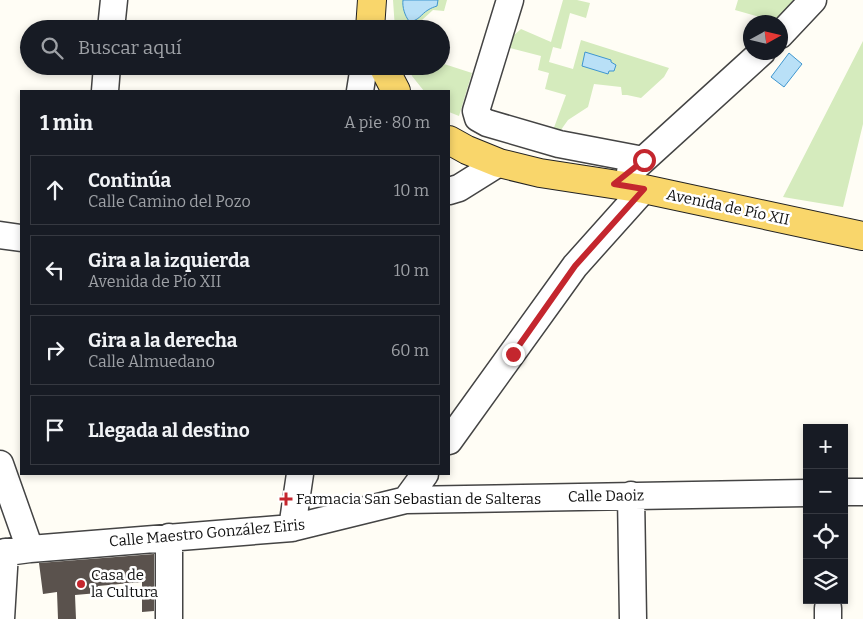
<!DOCTYPE html>
<html lang="es">
<meta charset="utf-8">
<style>
body{margin:0;font-family:Bitter,serif;background:#20242c;color:#f1f3f6}
.controls{position:absolute;right:15px;bottom:15px;display:grid;overflow:hidden;border-radius:0px;box-shadow:0 2px 8px #0003}
.controls button{width:45px;height:45px;display:grid;place-items:center;padding:0;border:0;border-bottom:1px solid #363941;background:#171b24;color:#f1f3f6;font:25px sans-serif}
.compass{position:absolute;left:743px;top:15px;width:45px;height:45px;border-radius:50%;background:#171b24;box-shadow:0 2px 8px #0003;rotate:82deg}
.stop{position:absolute;width:15px;height:15px;margin:-11px;border:4px solid #c4262e;border-radius:50%;background:#fff}
.stop.end{background:#c4262e;border-color:#fff;box-shadow:0 1px 5px #0008}
.list{margin:0;padding:0;list-style:none}
h2{display:flex;justify-content:space-between;align-items:center;height:65px;margin:0;padding:0 20px;font-size:21px}
h2 small{font-size:16px;font-weight:400;color:#9ea1a6}
.list li{display:grid;grid-template-columns:32px 1fr auto;gap:15px;align-items:center;box-sizing:border-box;height:70px;margin:0 10px 10px;padding:0 10px;border:1px solid #363941;border-radius:0px}
.list b{display:block;font-size:19px;white-space:nowrap}
.list p{margin:0;font-size:16px;white-space:nowrap;color:#9ea1a6}
.list em{font-size:16px;font-style:normal;color:#9ea1a6}
.icon{flex:none;width:28px;height:28px;fill:none;stroke:currentColor;stroke-width:2;stroke-linecap:round;stroke-linejoin:round}
.map{position:relative;flex:none;width:863px;height:619px;overflow:hidden}
.search{position:absolute;background:#171b24;box-shadow:0 2px 8px #0003;left:20px;top:20px;width:430px;height:55px;display:flex;align-items:center;gap:12px;box-sizing:border-box;padding:0 18px;border-radius:28px;color:#9ea1a6;font-size:19px}
.panel{position:absolute;background:#171b24;box-shadow:0 2px 8px #0003;left:20px;top:90px;width:430px;height:385px;border-radius:0px}
.map>svg:first-child{display:block}
.green{fill:#d5ebbd}
.water{fill:#b9e0f7;stroke:#3f96cf}
.building{fill:#5a524d}
.lines{fill:none;stroke-linecap:round;stroke-linejoin:round}
.minor-casing{stroke:#444;stroke-width:29}
.major-casing{stroke:#222;stroke-width:30}
.minor{stroke:#fff;stroke-width:26}
.major{stroke:#f9d66b;stroke-width:28}
.route{stroke:#c4262e;stroke-width:6}
.poi-dot{fill:#c4262e;stroke:#fff;stroke-width:2}
.labels{text-anchor:middle;dominant-baseline:central;stroke-width:5;stroke-linejoin:round;paint-order:stroke}
.street-label{font-size:15px;fill:#111;stroke:#fff}
.poi-label{font-size:15px;fill:#111;stroke:#fff;text-anchor:start}
</style>
<div class="map">
<svg width="863" height="619" viewBox="0 0 863 619">
<rect width="100%" height="100%" fill="#fffdf5"/>
<!-- green -->
<path class="green" d="M 393,0 L 447,0 L 444,11 L 433,10 L 422,20 L 418,29 L 395,29 Z
M 519,0 L 523,0 L 513,36 L 521,29 L 551,42 L 563,0 L 577,0 L 590,3 L 586,18 L 570,13 L 561,49 L 553,47 L 549,62 L 573,69 L 581,40 L 669,68 L 664,77 L 641,98 L 627,95 L 622,95 L 621,87 L 594,84 L 588,107 L 568,120 L 558,134 L 552,133 L 566,95 L 545,89 L 549,73 L 538,70 L 541,56 L 506,47 Z
M 738,0 L 796,0 L 777,22 L 735,10 Z
M 863,41 L 863,124 L 843,207 L 783,197 Z
M 441,63 L 472,73 L 459,116 L 449,112 L 449,91 L 424,91 L 412,76 L 408,66 L 441,66 Z"/>
<!-- water -->
<path class="water" d="M 403,0 L 438,0 L 437,6 C 434,7 431,8 428,10 C 421,14 418,22 409,21 C 405,16 402,7 403,0 Z
M 585,52 L 611,60 L 611,62 L 616,65 L 614,71 L 609,71 L 608,74 L 582,66 Z
M 789,53 L 802,64 L 784,87 L 771,77 Z"/>
<!-- building -->
<path class="building" d="M 154,554 L 154,611 L 142,612 L 142,582 L 98,586 L 98,593 L 75,595 L 76,619 L 58,619 L 57,592 L 43,594 L 39,563 Z"/>
<g class="lines">
<defs>
<path id="minor" d="M 510,0 L 476,111 L 478,118 L 487,123 L 559,144 L 643,160
M 111,29 L 114,0
M 780,35 L 813,0
M 105,91 L 107,66
M 360,91 L 364,66
M 630,172 L 762,52
M 449,191 L 459,188 L 499,163
M 0,235 L 21,238
M 449,441 L 575,266 L 644,189
M 0,464 L 30,549
M 844,492 L 863,492
M 631,495 L 633,619
M 406,500 L 425,474
M 292,528 L 300,474
M 0,553 L 30,549 L 292,528 L 406,500 L 807,493
M 828,608 L 828,619
M 1,619 L 5,552
M 169,619 L 169,537"/>
<path id="major" d="M 370,29 L 372,0
M 383,66 L 396,91
M 449,140 L 467,150 L 499,163 L 540,173 L 644,189 L 863,236"/>
</defs>
<!-- minor casing -->
<use href="#minor" class="minor-casing"/>
<!-- major casing -->
<use href="#major" class="major-casing"/>
<!-- minor -->
<use href="#minor" class="minor"/>
<!-- major -->
<use href="#major" class="major"/>
</g>
<g class="lines">
<!-- route -->
<path class="route" d="M 513,354 L 575,266 L 644,189 L 614,184 L 644,160"/>
</g>
<!-- markers -->
<g class="poi-dot">
<path d="M283.5 491.5h5v5h5v5h-5v5h-5v-5h-5v-5h5z"/>
<circle cx="81" cy="584" r="5"/>
</g>
<g class="labels">
<!-- street labels -->
<g class="street-label">
<text transform="translate(728 207) rotate(12)">Avenida de Pío XII</text>
<text transform="translate(606 496) rotate(-1)">Calle Daoiz</text>
<text transform="translate(207 533) rotate(-5)">Calle Maestro González Eiris</text>
</g>
<!-- poi labels -->
<g class="poi-label">
<text x="296" y="499">Farmacia San Sebastian de Salteras</text>
<text x="91" y="575">Casa de<tspan x="91" dy="17">la Cultura</tspan></text>
</g>
</g>
</svg>
<div class="controls">
<button>+</button>
<button>−</button>
<button><svg class="icon" aria-label="locate" viewBox="0 0 24 24"><circle cx="12" cy="12" r="6"/><path d="M12 2v4M12 18v4M2 12h4M18 12h4"/></svg></button>
<button><svg class="icon" aria-label="layers" viewBox="0 0 24 24"><path d="M12 4l9 5-9 5-9-5zM3 14l9 5 9-5"/></svg></button>
</div>
<svg class="compass" viewBox="-18 -18 36 36"><path d="M0-13l5 13h-10z" fill="#e53935"/><path d="M0 13l5-13h-10z" fill="#9ea1a6"/></svg>
<div class="stop" style="left:644px;top:160px"></div>
<div class="stop end" style="left:513px;top:354px"></div>
<div class="search"><svg class="icon" aria-label="search" viewBox="0 0 24 24"><circle cx="10" cy="10" r="6"/><path d="M15 15l6 6"/></svg>Buscar aquí</div>
<section class="panel">
<h2>1 min<small>A pie · 80 m</small></h2>
<ul class="list">
<li><svg class="icon" aria-label="ahead" viewBox="0 0 24 24"><path d="M12 20V5M6 11l6-6 6 6"/></svg><div><b>Continúa</b><p>Calle Camino del Pozo</p></div><em>10 m</em></li>
<li><svg class="icon" aria-label="left" viewBox="0 0 24 24"><path d="M17 20v-9H6M10 6l-5 5 5 5"/></svg><div><b>Gira a la izquierda</b><p>Avenida de Pío XII</p></div><em>10 m</em></li>
<li><svg class="icon" aria-label="right" viewBox="0 0 24 24"><path d="M7 20v-9h11M14 6l5 5-5 5"/></svg><div><b>Gira a la derecha</b><p>Calle Almuedano</p></div><em>60 m</em></li>
<li><svg class="icon" aria-label="arrive" viewBox="0 0 24 24"><path d="M6 21V4h12l-3 4 3 4H6"/></svg><div><b>Llegada al destino</b></div></li>
</ul>
</section>
</div>
